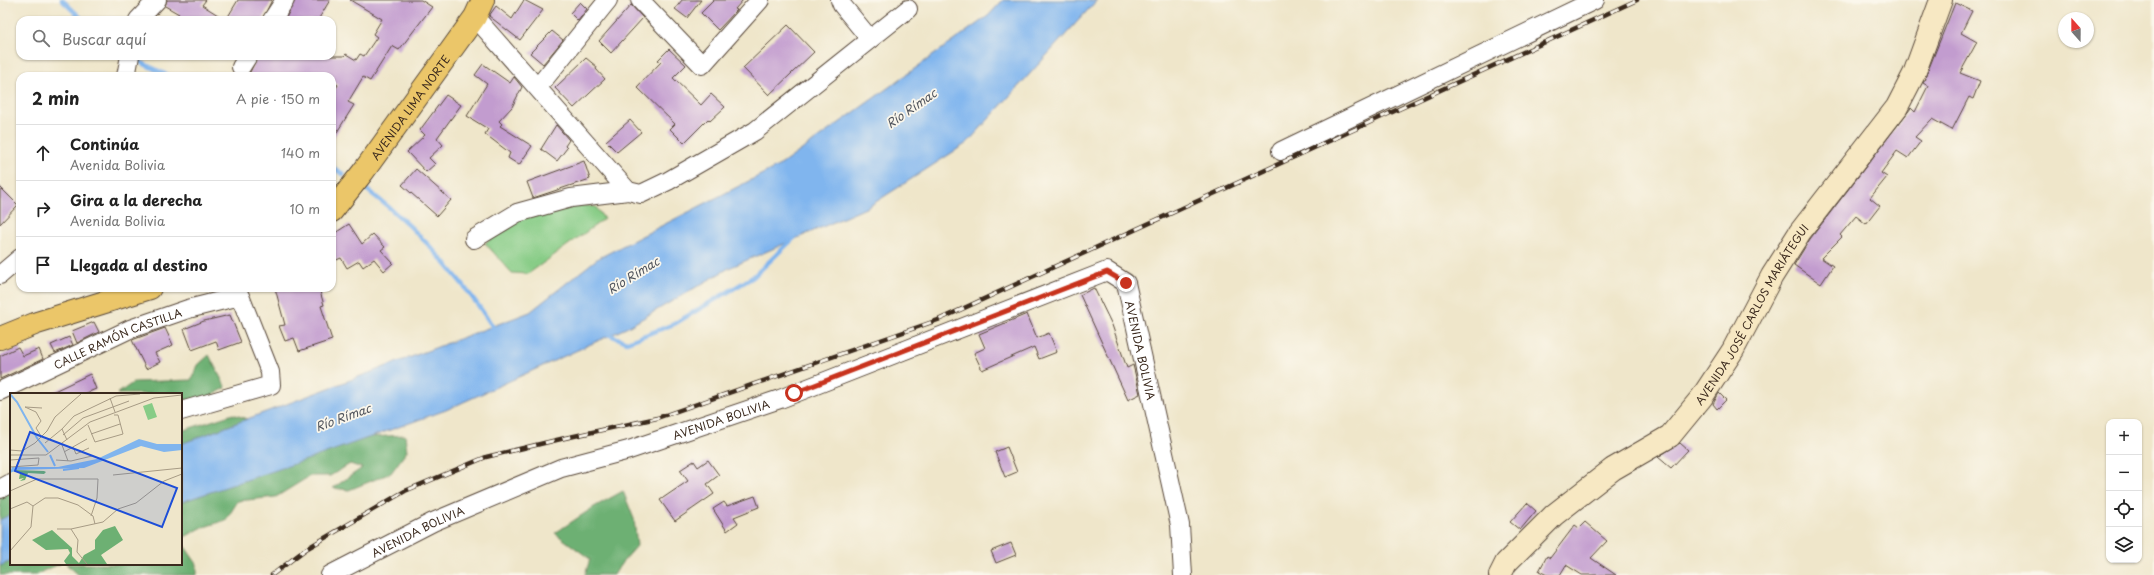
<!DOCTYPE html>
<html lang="es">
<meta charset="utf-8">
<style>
body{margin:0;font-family:"Playpen Sans",sans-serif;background:#f6f6f6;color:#222}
.controls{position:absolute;right:12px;bottom:12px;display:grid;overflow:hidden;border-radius:8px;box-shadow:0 1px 3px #0004}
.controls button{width:36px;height:36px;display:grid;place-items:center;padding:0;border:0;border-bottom:1px solid #e0e0e0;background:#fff;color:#222;font:20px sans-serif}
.compass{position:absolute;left:2058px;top:12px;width:36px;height:36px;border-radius:50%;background:#fff;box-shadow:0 1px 3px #0004;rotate:339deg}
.stop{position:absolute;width:12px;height:12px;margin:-9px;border:3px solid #c8321e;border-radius:50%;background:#fff}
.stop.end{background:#c8321e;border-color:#fff;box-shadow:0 1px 4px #0008}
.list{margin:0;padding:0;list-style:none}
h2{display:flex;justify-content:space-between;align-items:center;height:52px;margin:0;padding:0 16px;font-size:17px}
h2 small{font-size:13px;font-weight:400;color:#767676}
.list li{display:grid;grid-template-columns:26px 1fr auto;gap:12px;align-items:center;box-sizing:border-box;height:56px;padding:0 16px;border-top:1px solid #e0e0e0}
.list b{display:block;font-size:15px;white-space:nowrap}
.list p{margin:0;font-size:13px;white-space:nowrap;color:#767676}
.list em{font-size:13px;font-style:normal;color:#767676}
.icon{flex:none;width:22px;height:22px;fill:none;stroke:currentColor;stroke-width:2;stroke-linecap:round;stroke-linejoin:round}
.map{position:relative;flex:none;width:2154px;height:575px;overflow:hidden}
.search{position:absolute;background:#fff;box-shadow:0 1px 3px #0004;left:16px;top:16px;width:320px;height:44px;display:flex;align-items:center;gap:10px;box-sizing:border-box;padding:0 14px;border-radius:12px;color:#767676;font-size:15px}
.panel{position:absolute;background:#fff;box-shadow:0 1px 3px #0004;left:16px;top:72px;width:320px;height:220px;border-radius:12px}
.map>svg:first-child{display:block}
.green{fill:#87cc86;stroke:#617b52}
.forest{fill:#6db073;stroke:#546d48}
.water{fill:#80b5ee;stroke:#5e7086}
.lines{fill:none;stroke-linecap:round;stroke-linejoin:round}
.stream{stroke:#80b5ee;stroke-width:4.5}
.building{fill:#c29ccf}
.street-casing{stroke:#564638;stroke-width:20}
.secondary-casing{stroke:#564638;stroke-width:24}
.highway-casing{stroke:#564638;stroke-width:24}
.street{stroke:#fff;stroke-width:18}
.secondary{stroke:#f7e8c3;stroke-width:22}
.highway{stroke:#ebc669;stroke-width:22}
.rail-casing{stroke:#3b2a1e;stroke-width:4.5}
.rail{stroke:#fbf7ec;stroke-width:3;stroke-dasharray:9;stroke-linecap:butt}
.route{stroke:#c8321e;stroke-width:5}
.labels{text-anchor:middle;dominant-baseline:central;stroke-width:3.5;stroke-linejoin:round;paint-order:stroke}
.street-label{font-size:11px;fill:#3b2a1e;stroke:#fbf7ec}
.water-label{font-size:12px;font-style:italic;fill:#50545c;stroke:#fbf7ec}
.inset-river{fill:none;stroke:#80b5ee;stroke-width:2}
.inset-road{fill:none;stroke:#a79b85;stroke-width:1}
.view{fill:#1d4ed8;fill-opacity:0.15;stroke:#1d4ed8;stroke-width:2}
.inset-edge{fill:none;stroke:#3b2a1e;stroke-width:2}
</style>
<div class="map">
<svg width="2154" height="575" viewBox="0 0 2154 575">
<rect width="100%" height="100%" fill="#fbf7ec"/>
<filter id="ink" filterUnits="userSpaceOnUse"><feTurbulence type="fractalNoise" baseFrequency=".025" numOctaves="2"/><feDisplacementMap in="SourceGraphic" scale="8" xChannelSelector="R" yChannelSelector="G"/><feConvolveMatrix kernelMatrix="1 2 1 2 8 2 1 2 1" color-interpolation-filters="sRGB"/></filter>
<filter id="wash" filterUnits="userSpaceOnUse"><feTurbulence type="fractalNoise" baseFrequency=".012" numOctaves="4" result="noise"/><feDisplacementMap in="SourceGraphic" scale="16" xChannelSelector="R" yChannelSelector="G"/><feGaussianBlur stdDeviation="0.9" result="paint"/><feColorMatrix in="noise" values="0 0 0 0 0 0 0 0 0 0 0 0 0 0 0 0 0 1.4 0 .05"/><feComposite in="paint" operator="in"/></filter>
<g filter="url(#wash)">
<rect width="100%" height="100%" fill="#efe6ca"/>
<!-- green -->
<path class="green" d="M 583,205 L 596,207 L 604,219 L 528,274 L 512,273 L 485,243 L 526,213 Z"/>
<!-- forest -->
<path class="forest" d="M 209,355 L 226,388 L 181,410 L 181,394 L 117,394 L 134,382 L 191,380 L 198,365 Z
M 233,414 L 247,419 L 181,444 L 181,431 Z
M 405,435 L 407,451 L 391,473 L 349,490 L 333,488 L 362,468 L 350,464 L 330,476 L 310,476 L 276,497 L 238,501 L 226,520 L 201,528 L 181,539 L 181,502 L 370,437 Z
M 11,490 L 11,514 L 0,520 L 0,497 Z
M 623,491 L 634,519 L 637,546 L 621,564 L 614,575 L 585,575 L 590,559 L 555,533 L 594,507 Z
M 181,541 L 197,564 L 197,575 L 79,575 L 66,564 L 181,564 Z
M 11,561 L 11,564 L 60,564 L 43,571 L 37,575 L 0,575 L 0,566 Z"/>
<!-- water -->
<path class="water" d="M 1003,0 L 1097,0 L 967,143 L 868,207 L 729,268 L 626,328 L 446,410 L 312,458 L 181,502 L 181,444 L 530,312 L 597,259 L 782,164 L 988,16 Z
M 11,514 L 11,561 L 0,566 L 0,520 Z"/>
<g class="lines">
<!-- stream -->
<path class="stream" d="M 62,0 L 83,20
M 134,59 L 169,76
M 332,167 L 343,174
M 366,189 C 418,228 460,276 495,330
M 605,333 L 627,342 L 674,324 L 753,277 L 797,235"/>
</g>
<g id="blocks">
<!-- building -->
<path class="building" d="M 167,0 L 206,0 L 202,5 L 226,20 L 238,0 L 272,0 L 262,20 L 175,20 L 179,14 L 165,6 Z
M 295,0 L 330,0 L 318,20 L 285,20 Z
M 350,0 L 421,0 L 432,7 L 399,50 L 392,46 L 370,81 L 363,77 L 348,102 L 354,105 L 332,140 L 332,94 L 338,85 L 332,81 L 332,76 L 248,76 L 258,56 L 344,56 L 346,54 L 356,60 L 360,54 L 364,56 L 377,37 L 373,34 L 382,19 Z
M 524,0 L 543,10 L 520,40 L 489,16 L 496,6 L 512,19 Z
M 682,0 L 701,0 L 687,18 L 675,9 Z
M 714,0 L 743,0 L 735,9 L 737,10 L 718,30 L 701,13 Z
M 580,2 L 587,9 L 578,21 L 570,13 Z
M 1955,3 L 1972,11 L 1961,33 L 1977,42 L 1960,73 L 1980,81 L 1973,99 L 1969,97 L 1952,130 L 1932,119 L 1915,137 L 1921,141 L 1908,158 L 1897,151 L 1881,173 L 1887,177 L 1870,198 L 1880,206 L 1866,224 L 1856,216 L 1840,235 L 1842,237 L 1821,258 L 1833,266 L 1821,284 L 1794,265 L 1810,239 L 1911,108 L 1915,112 L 1928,86 L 1923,83 Z
M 631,5 L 643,18 L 611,53 L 599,41 Z
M 788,25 L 814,52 L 769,95 L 743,68 Z
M 552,31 L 563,40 L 543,64 L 530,53 Z
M 669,49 L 686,65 L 673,78 L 701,105 L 711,94 L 725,107 L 710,121 L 708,119 L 684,143 L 670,129 L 675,124 L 637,87 L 661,62 L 658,60 Z
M 586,58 L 597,67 L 596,69 L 605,79 L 574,108 L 555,88 Z
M 483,64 L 510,83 L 514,77 L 522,87 L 512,107 L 499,121 L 502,124 L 500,126 L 532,146 L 519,165 L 508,158 L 510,153 L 485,134 L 488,129 L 467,116 L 487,84 L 475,75 Z
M 446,95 L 461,105 L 437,138 L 443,145 L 429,158 L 435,164 L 426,172 L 407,152 L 425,135 L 420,130 Z
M 630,120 L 641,132 L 617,152 L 606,141 Z
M 556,125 L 569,140 L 565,146 L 567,148 L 557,161 L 541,149 Z
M 584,161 L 590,179 L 533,198 L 527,182 Z
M 416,169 L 451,200 L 437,216 L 402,185 Z
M 0,187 L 18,205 L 0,224 Z
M 349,224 L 362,244 L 373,234 L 385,247 L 381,250 L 393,263 L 384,271 L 374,259 L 363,267 L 359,261 L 347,268 L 341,258 L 332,262 L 332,235 Z
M 275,288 L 319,288 L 324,305 L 321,306 L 332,340 L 299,351 L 294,338 L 285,341 L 279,326 L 285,325 Z
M 1094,288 L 1112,325 L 1127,368 L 1133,365 L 1140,394 L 1128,400 L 1080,295 Z
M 1027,314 L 1037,338 L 1049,333 L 1057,352 L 1039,359 L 1034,347 L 982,370 L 974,353 L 985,348 L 979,334 Z
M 230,315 L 241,342 L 219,350 L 216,341 L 192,350 L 184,329 L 204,321 Z
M 94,322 L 99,332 L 77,343 L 72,331 Z
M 165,328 L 173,345 L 155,353 L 160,362 L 146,369 L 132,340 Z
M 69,337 L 73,345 L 55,353 L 51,345 Z
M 18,347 L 23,356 L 39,349 L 43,359 L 0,379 L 0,356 Z
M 90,374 L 96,389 L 84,394 L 48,394 Z
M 1719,393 L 1726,400 L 1717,409 L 1713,404 Z
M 1680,443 L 1688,450 L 1671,468 L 1658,457 Z
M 1007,447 L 1017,472 L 1005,477 L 995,452 Z
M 708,460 L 719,475 L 707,484 L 714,494 L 675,521 L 660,500 L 688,481 L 680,470 L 694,461 L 698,467 Z
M 755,496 L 759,507 L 734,517 L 738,523 L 727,531 L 713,509 L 724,502 L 727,506 Z
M 1527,503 L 1536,511 L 1520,530 L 1510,522 Z
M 1585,522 L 1607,541 L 1591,558 L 1616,575 L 1582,575 L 1566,565 L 1560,575 L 1547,575 L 1539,571 L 1547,556 L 1550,558 L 1575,525 L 1579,528 Z
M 1011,543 L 1016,555 L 996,563 L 991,551 Z"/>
</g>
</g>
<g filter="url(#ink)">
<use href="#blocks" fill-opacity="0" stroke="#564638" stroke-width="1"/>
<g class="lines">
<defs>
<g id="street">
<path d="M 640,0 L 702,65 L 760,0"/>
<path d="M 840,0 L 842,5 L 870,39"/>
<path d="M 475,17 L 628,191"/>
<path d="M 138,20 L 157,0"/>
<path d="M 272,20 L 285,0"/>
<path d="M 241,67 L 248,56"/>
<path d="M 126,76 L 130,56"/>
<path d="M 538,87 L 608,0"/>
<path d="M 1281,151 L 1595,0"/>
<path d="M 474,239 L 517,213 L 571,198 L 628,191 L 641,194 L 668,181 L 755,131 L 908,9"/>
<path d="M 0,275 L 20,258"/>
<path id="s1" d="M 0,391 L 130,329 L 188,309 L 240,296 L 270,372 L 271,385 L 181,411"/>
<path d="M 0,489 L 11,483"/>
<path id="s2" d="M 330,575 L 433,522 L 561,468 L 629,450 L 780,399 L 1107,271 L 1126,283 L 1180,525 L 1183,575"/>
</g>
<g id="secondary">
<path id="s3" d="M 1500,575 L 1506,563 L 1554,515 L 1613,469 L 1670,436 L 1702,397 L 1733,350 L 1772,276 L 1800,232 L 1897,107 L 1914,74 L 1941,0"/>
</g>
<g id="highway">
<path id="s4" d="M 332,211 L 363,172 L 475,17 L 483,0"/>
<path d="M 0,338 L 37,323 L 150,288"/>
</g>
</defs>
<!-- street casing -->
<use href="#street" class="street-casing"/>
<!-- secondary casing -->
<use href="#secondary" class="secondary-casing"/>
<!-- highway casing -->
<use href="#highway" class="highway-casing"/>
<!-- street -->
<use href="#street" class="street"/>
<!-- secondary -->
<use href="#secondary" class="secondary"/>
<!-- highway -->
<use href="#highway" class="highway"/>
<defs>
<path id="rail" d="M 272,575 L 306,549 L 405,491 L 486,457 L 565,438 L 657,418 L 938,320 L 1637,0"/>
</defs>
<!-- rail casing -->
<use href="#rail" class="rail-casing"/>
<!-- rail -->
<use href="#rail" class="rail"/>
</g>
</g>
<g class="lines" filter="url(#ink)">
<!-- route -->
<path class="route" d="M 794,393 L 1107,272 L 1126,283"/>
</g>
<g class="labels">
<!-- street labels -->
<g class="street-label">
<text stroke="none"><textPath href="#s4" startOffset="130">AVENIDA LIMA NORTE</textPath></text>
<text stroke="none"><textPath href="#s3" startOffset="369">AVENIDA JOSÉ CARLOS MARIÁTEGUI</textPath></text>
<text stroke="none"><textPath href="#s1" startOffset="129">CALLE RAMÓN CASTILLA</textPath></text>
<text stroke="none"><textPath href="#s2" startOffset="927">AVENIDA BOLIVIA</textPath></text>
<text stroke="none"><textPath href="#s2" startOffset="422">AVENIDA BOLIVIA</textPath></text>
<text stroke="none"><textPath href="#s2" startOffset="98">AVENIDA BOLIVIA</textPath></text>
</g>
<!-- water labels -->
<g class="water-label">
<text transform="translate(911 108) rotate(-35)">Río Rímac</text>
<text transform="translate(633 275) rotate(-32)">Río Rímac</text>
<text transform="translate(343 417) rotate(-20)">Río Rímac</text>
</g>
</g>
<!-- overview -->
<g transform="translate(10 393)">
<rect width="172" height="172" fill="#efe6ca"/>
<path d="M 142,10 L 147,24 L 138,27 L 133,13 Z" fill="#87cc86"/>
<path d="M 4,77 L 34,78 L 36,79 L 34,81 L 18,80 L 15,87 L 10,88 L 14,85 L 9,86 L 10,80 ZM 105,133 L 113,147 L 91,162 L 97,171 L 56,171 L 54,168 L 60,160 L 58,156 L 36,157 L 22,147 L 42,137 L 62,155 L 62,163 L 69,170 L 74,162 L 85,156 L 85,147 L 93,137 Z" fill="#6db073"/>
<path d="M 129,46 L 147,51 L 172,51 L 172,57 L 154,59 L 131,53 L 74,75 L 7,77 L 0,80 L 2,74 L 48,74 L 87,66 Z" fill="#80b5ee"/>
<path class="inset-river" d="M 0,1 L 7,9 L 27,45 L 38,59M 40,62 L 45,73M 53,77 L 69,75"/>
<path class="inset-road" d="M 100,5 L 105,19M 78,32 L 85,49 L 113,41 L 108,22 L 104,22M 81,41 L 110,31M 53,42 L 73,25 L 119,8M 31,43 L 26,35 L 31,28 L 26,19 L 15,14 L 32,15M 57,47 L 52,36 L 64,23 L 106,3 L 130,1M 35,50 L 52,36M 52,52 L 58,68M 63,54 L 66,61 L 79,55M 0,57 L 12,58 L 25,50 L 37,38 L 45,24 L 71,1M 54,59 L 77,46M 0,62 L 36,62 L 80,29 L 144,5 L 172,2M 0,67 L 29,65 L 28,72 L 0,74M 46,67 L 61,68 L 82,63M 103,82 L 172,75M 0,98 L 27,86 L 88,86 L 87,105 L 81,123M 0,116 L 17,109 L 23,113M 47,136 L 61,136M 0,158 L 21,134 L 23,113 L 35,105 L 48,105 L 68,112 L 83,123 L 85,131M 77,171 L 67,159 L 68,147 L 61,136 L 93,129 L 108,116 L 126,110 L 154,88 L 172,81"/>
<path class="view" d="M 20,39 L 167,95 L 152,134 L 5,78 Z"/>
<rect width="172" height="172" class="inset-edge"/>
</g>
</svg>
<div class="controls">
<button>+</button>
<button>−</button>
<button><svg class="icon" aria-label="locate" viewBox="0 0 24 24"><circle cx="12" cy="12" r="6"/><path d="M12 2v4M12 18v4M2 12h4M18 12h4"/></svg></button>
<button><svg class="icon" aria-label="layers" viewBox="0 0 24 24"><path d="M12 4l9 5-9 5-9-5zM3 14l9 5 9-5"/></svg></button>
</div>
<svg class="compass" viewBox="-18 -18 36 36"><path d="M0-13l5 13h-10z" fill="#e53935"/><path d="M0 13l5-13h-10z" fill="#767676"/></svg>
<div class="stop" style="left:794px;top:393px"></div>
<div class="stop end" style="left:1126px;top:283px"></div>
<div class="search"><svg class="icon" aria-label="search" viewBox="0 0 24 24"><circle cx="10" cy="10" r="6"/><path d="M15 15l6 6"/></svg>Buscar aquí</div>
<section class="panel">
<h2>2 min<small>A pie · 150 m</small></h2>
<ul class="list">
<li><svg class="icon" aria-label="ahead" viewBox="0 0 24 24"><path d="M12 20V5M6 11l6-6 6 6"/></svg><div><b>Continúa</b><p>Avenida Bolivia</p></div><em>140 m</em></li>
<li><svg class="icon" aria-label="right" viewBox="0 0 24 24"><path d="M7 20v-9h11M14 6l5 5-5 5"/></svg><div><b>Gira a la derecha</b><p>Avenida Bolivia</p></div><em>10 m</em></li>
<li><svg class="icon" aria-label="arrive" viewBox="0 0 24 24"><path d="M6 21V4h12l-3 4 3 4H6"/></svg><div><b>Llegada al destino</b></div></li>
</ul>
</section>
</div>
